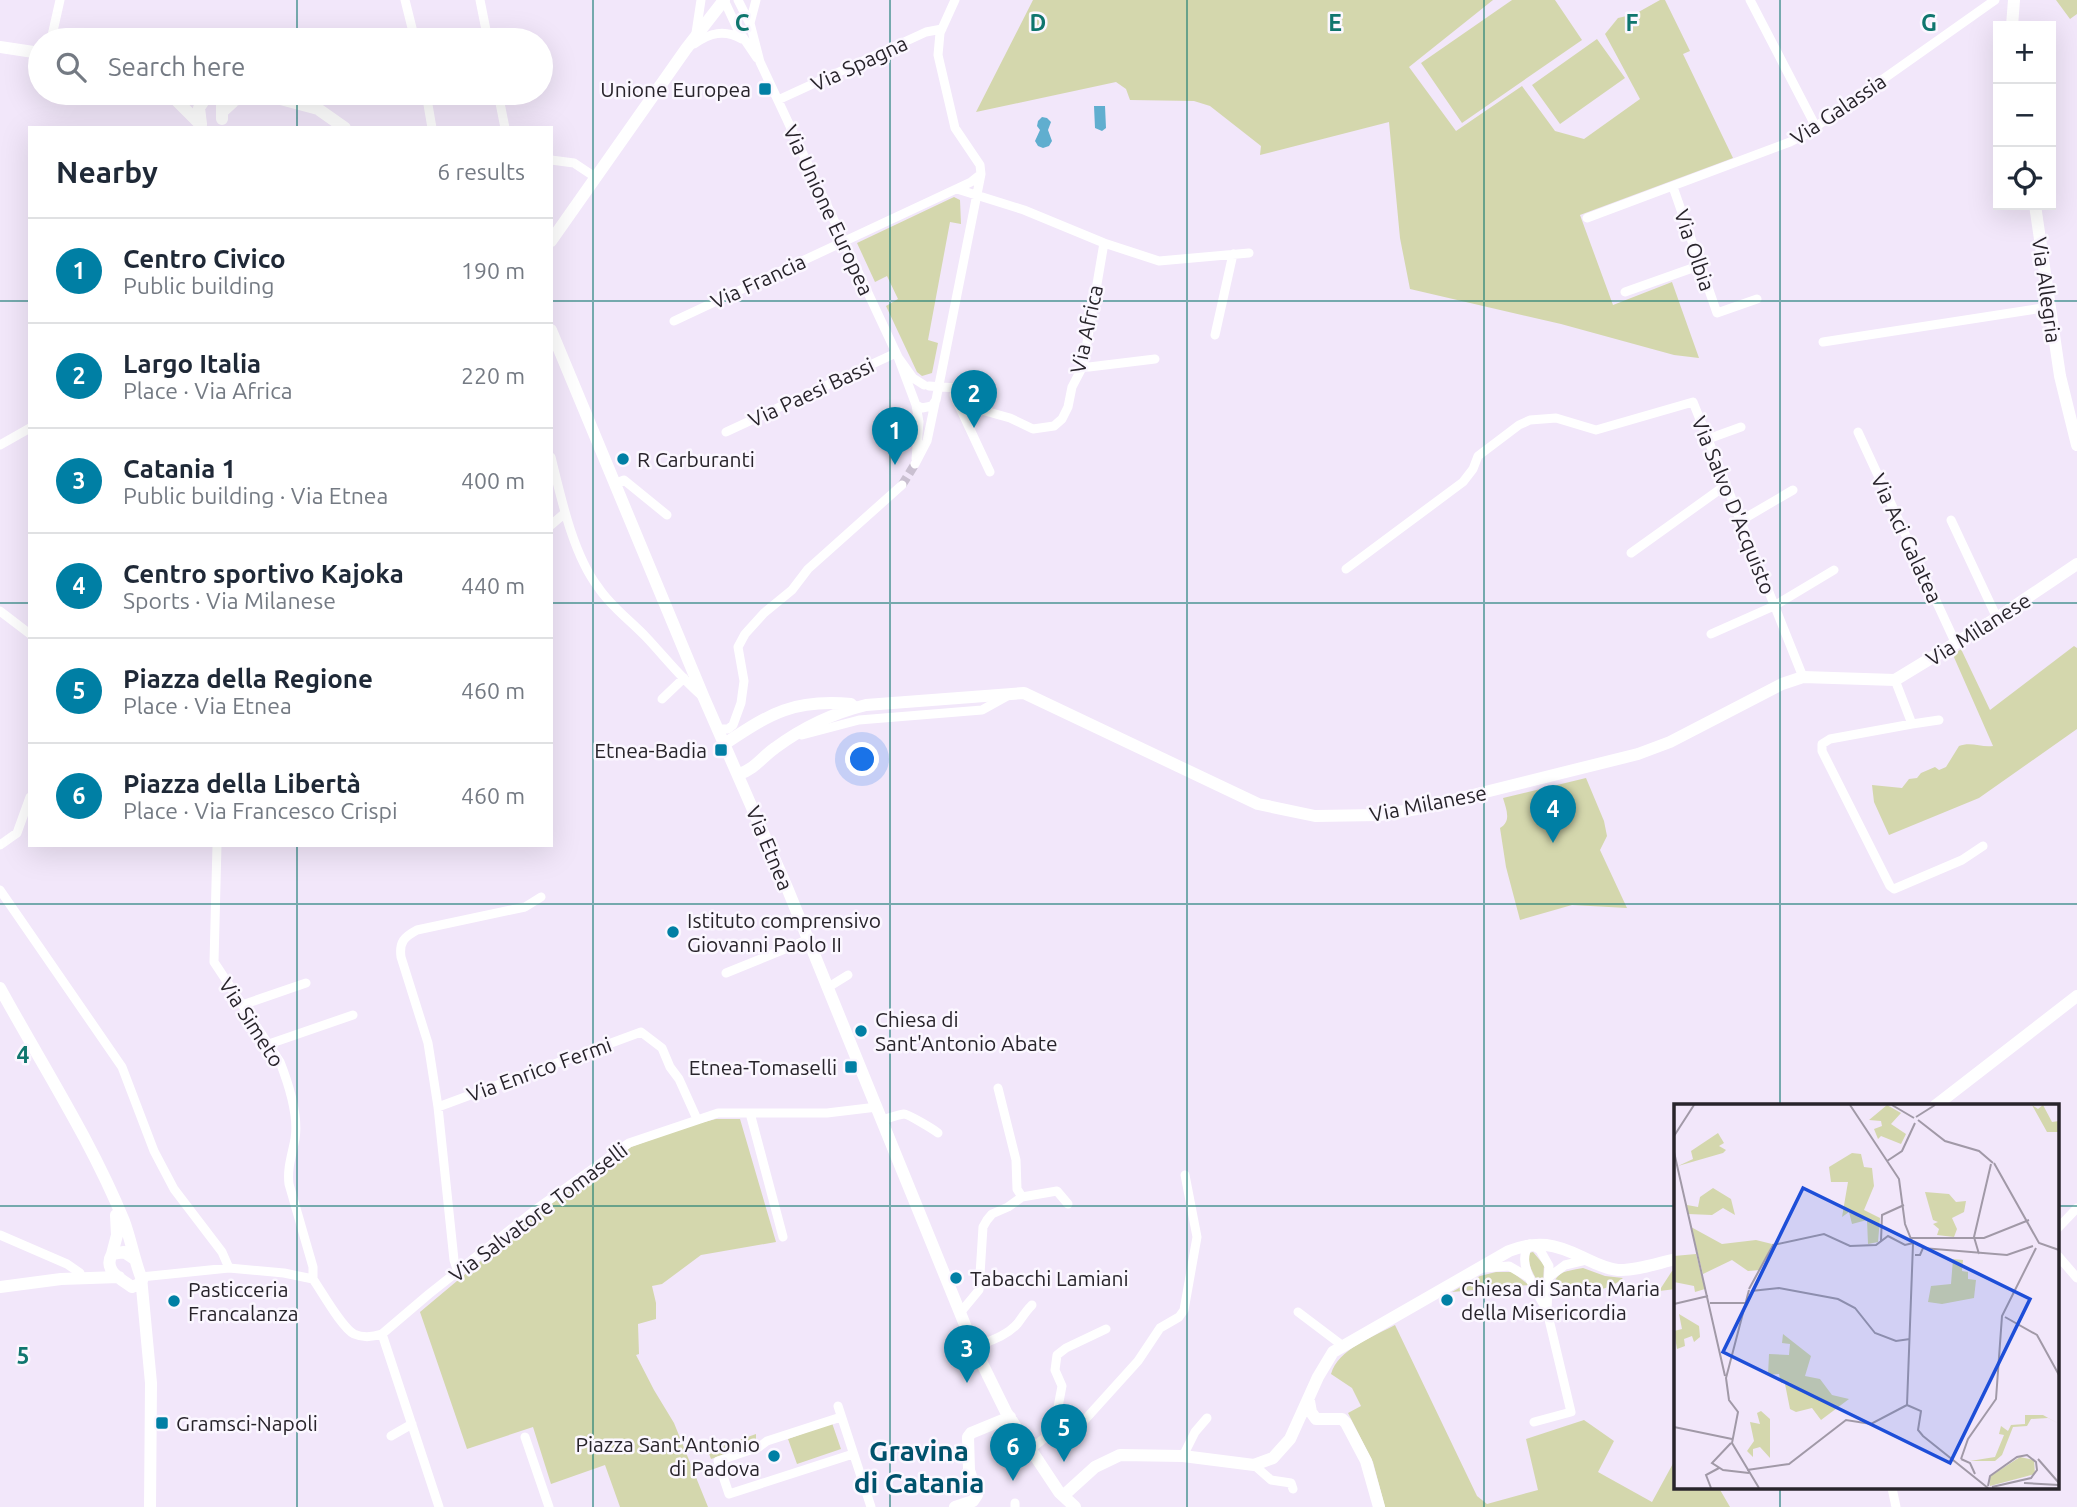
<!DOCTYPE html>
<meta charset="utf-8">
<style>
body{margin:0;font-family:Ubuntu,sans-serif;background:#f6f6f7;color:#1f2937}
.controls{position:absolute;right:21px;top:21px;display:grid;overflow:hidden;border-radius:0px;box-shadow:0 7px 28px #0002}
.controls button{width:63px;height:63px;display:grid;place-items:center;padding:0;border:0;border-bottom:2px solid #e0e1e3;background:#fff;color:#1f2937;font:35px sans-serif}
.you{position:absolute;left:863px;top:760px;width:24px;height:24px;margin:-18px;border:5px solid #fff;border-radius:50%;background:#1a73e8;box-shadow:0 0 0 10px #1a73e833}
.badge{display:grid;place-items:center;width:46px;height:46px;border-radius:50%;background:#007fa4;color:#fff;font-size:23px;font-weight:700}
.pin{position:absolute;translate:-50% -58px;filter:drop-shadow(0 2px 4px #0008)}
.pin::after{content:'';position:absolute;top:37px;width:24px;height:21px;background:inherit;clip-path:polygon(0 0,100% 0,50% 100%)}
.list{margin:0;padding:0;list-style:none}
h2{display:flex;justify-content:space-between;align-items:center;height:91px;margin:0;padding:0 28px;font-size:30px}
h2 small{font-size:23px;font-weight:400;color:#747a83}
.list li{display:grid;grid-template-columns:46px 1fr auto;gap:21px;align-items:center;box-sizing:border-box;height:105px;padding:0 28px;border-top:2px solid #e0e1e3}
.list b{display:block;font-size:26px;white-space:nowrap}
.list p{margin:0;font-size:23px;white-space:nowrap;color:#747a83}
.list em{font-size:23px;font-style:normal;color:#747a83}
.icon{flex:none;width:38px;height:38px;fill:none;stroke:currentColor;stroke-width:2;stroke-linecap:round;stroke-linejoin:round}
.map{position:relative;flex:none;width:2077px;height:1507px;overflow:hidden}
.search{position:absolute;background:#fff;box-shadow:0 7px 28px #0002;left:28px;top:28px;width:525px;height:77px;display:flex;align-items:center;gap:18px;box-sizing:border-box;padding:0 24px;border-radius:38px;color:#747a83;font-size:26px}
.panel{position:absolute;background:#fff;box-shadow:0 7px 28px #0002;left:28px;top:126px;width:525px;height:721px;border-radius:0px}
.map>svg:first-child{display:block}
.green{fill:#d4d7ad}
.water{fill:#60aecf}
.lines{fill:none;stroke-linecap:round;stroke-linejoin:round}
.street-tunnel{stroke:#cac0d1;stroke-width:9;stroke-dasharray:9 4.5;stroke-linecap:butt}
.street{stroke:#fff;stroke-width:9}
.secondary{stroke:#fff;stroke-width:12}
.grid{fill:none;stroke:#0f766e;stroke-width:2;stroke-opacity:0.55}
.poi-dot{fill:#007fa4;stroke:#fbf7ff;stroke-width:2.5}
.labels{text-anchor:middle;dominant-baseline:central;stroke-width:5;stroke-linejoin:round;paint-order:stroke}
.street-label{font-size:21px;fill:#28242b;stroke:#fbf7ff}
.poi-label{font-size:21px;fill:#28242b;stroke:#fbf7ff;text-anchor:start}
.district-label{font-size:28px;font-weight:bold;fill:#00526c;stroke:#fbf7ff}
.inset-road{fill:none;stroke:#a199a7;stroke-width:2}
.view{fill:#1d4ed8;fill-opacity:0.15;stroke:#1d4ed8;stroke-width:3.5}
.inset-edge{fill:none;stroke:#28242b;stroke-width:3.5}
.grid-label{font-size:23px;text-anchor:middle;font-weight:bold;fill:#0f766e;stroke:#fbf7ff;stroke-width:5;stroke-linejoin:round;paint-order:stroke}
</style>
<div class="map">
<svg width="2077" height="1507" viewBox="0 0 2077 1507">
<rect width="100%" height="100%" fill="#f2e7fa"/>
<!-- green -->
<path class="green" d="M 1033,0 L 1493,0 L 1409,67 L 1456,131 L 1522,86 L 1555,131 L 1584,139 L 1640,99 L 1605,34 L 1618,18 L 1635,14 L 1660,0 L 1665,0 L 1690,51 L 1683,54 L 1733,158 L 1580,215 L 1613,305 L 1672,282 L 1699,358 L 1674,355 L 1561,324 L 1410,289 L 1400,238 L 1389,122 L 1260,155 L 1261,146 L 1210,106 L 1194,101 L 1130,100 L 1126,89 L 1116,82 L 976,112 Z
M 1512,0 L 1555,0 L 1582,40 L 1462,123 L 1421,63 Z
M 2056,0 L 2077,0 L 2077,14 L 2070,19 Z
M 1597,39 L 1625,78 L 1560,124 L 1532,85 Z
M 954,197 L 960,200 L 961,224 L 950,222 L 928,340 L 938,343 L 932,373 L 922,376 L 917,372 L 886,306 L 898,299 L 887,276 L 875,282 L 857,243 Z
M 2074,646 L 2077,648 L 2077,729 L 1979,798 L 1889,835 L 1874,802 L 1872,785 L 1902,788 L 1909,779 L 1917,778 L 1921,773 L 1935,767 L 1939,770 L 1946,767 L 1959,746 C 1971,741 1982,748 1993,746 L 1953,655 L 1961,649 L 1990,710 Z
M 1586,778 L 1604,821 L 1607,836 L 1600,850 L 1627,908 L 1572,905 L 1520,920 L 1506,867 L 1500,828 C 1512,821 1506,809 1503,798 Z
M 716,1119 L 740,1119 L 776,1242 L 701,1255 L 662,1284 L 652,1286 L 656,1303 L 656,1319 L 638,1324 L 639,1354 L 636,1355 L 654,1390 L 674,1423 L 708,1507 L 620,1507 L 605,1465 L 551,1484 L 533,1427 L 467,1449 L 420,1312 L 538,1213 L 631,1147 L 688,1126 Z
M 1533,1252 L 1544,1265 L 1543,1283 L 1539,1284 C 1534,1275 1527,1264 1529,1253 Z
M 1583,1268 L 1605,1276 L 1623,1278 C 1604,1296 1576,1290 1551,1289 C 1558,1270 1564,1272 1583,1268 Z
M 1676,1270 L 1676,1289 L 1659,1291 L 1672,1271 Z
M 1496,1272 L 1512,1272 L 1529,1285 L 1452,1292 L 1480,1276 Z
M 1395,1325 L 1477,1496 L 1487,1504 L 1538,1490 L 1526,1439 L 1584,1420 L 1614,1441 L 1598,1472 L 1652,1502 L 1676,1458 L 1676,1488 L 1719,1488 L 1730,1507 L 1385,1507 L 1373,1462 L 1348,1413 L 1361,1406 L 1352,1388 L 1331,1374 C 1338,1349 1373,1337 1395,1325 Z
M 832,1423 L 841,1449 L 797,1464 L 788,1439 Z
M 756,1434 L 756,1443 L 711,1459 L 708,1451 Z"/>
<!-- water -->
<path class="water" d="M 1094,106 L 1105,106 L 1106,128 L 1102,131 L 1095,128 Z
M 1042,117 L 1047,118 L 1051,122 L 1048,130 L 1052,141 L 1049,146 L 1043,148 L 1038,146 L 1035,141 L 1040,130 L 1037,126 L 1038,121 Z"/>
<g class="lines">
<!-- street-tunnel -->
<path class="street-tunnel" d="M 902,485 L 915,464"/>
<!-- street -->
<path class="street" d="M 405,0 L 415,40
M 480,0 L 488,40
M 724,0 L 738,30 L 757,58
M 738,0 L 749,22
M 756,0 L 750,23 L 760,62 L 898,357 L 913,378 L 924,385
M 1750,0 L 1816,127
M 696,33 L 701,0
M 51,40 L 60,0
M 694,44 C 710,33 724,29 742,39
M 426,93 L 432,128
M 498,93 L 505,128
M 778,100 L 926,32 L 942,29
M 551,160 L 574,163 L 595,177
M 1673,187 L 1717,313 L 1757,299
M 957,189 L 1024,210 L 1104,243 L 1159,261 L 1249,253
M 1587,218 L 1790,142 L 1804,135 L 1995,0
M 1625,292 L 1701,265
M 674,321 L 971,182 L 981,174
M 1215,335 L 1233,254
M 1823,342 L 2049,307
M 898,357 L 916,405 L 922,408 L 932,406 L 936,400 L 981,174 L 980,165 L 955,128 L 938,55 L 940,33 L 955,0
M 1083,366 L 1089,367 L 1155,359
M 929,386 L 956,388 L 980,387 L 987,395 L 985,411 L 1010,418 L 1033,429 L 1054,426 L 1062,419 L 1068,407 L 1072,387 L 1083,366 L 1104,243
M 956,388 L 954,395 L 990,472
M 726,432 L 896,353
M 1858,432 L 1956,644
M 1708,439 L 1741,427
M 0,445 L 30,428
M 551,457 C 561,498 573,554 598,587 C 611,607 630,620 646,637 C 664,656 681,678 701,695
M 916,459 L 919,422 L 916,405
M 915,464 L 927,441 L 935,403
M 616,483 L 624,480 L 667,515
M 1951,520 L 1997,618
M 1740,521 L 1793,490
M 551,525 L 565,513
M 1631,553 L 1726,485
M 1346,569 L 1463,482 L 1473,469 L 1478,456 L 1519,425 L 1530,420 L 1556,418 L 1596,430 L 1693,402 L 1803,677
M 0,611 L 30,634
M 1711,634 L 1774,606 L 1834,570
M 1895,680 L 1912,724 L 1830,739 L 1822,744 L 1822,751 L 1890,886 L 1894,889 L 1962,860 L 1983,846
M 662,699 L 684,678
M 1912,724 L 1939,720
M 720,729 L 728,729 L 733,725 L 741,703 L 744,681 L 738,647 L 745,634 L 764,613 L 792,590 L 808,569 L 902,485
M 802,735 L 859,720 L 982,710 L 1009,695
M 0,845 L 17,833 L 30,797
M 217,845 L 214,962 L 280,1062 C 289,1085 299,1115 295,1139 C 292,1155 287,1168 289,1184 L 313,1267 L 313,1279
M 0,890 L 122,1067 L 154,1151 L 174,1189 L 222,1252 L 229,1268
M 726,973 L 807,940
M 827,988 L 848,975
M 242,1005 L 306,983
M 269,1044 L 353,1015
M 998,1088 L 1016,1160 L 1017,1189 L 1022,1197
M 438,1107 L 641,1032 L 662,1048 L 670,1067 L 679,1079 L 697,1119
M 750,1113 L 783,1237
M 882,1120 C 889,1118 897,1115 904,1114 C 908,1114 933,1129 938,1133
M 2058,1228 L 2077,1208
M 0,1235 L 67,1264 L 80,1273
M 2058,1256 L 2077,1278
M 1485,1268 L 1509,1266 L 1530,1278
M 458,1272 L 454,1260 L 438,1107 L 428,1043 L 401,957 C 399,942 404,937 417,930 L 525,907 L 541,897
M 141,1277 L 229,1268 L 284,1273 L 313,1279 C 322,1292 342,1328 354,1334 C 363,1338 373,1337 382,1334 L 429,1294 L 535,1210 L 629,1143 L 718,1113 L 827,1113 L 877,1107
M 1549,1277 L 1565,1265 L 1586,1260
M 1298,1312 L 1343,1346
M 960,1313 L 979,1290 L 983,1227 L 987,1220 L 992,1214 L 1008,1207 L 1022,1197 L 1057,1191 L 1068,1204
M 382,1334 L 439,1507
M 974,1347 C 990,1341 1007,1336 1018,1323 C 1023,1316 1026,1311 1032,1305
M 838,1406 L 871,1507
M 841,1417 L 767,1441 L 759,1447 L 718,1461 L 729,1494 L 853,1454
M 1534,1422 L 1571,1412 L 1547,1311 L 1549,1266 L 1540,1250 L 1530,1244 C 1514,1263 1538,1292 1547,1311
M 1058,1427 L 1068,1437 L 1072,1434 L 1138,1361 L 1160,1328 L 1179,1317 L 1184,1310 L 1197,1237 L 1185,1175
M 391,1436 L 412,1424
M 525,1437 L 549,1507
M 1031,1449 L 1058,1427 L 1064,1417 L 1058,1407 L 1062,1386 L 1055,1370 L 1057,1355 L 1066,1348 L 1106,1329
M 1183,1456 L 1195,1432 L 1207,1418
M 1254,1465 L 1271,1480 L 1291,1483 L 1293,1489
M 1892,1488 L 1896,1507
M 1015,1507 L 1015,1503"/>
<!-- secondary -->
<path class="secondary" d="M 2012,26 L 2014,0
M 0,47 L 40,53
M 169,93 L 201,125
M 217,93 L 222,102 L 222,119
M 258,93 L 318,109 L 345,128
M 223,111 L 235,100 L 258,93
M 201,124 L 199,108 L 209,93
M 2035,205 L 2060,376 L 2077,445
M 551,241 L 686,49 L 724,0
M 551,330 L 704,698 L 788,890 L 974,1347 L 1006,1412 L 1059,1492 L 1075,1507
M 726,743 C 771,713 794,699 851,704
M 739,774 C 755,769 762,757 775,748 C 802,728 833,713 866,705 L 1024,693 L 1258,804 L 1315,816 L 1379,815 L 1417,809 L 1638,754 L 1670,742 L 1782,684 L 1803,677 L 1895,680 L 1997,618 L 2077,564
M 0,988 C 42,1065 91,1140 124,1221 C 131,1240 134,1259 141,1277 L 151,1383 L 150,1507
M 1935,1106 L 2077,996
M 112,1254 L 117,1235 L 116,1215
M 133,1258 L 124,1252 L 112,1254 C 103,1270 119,1278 132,1287 L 139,1284 L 142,1281
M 0,1287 L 61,1279 L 119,1277
M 1309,1401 L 1311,1412 L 1316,1419 L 1342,1419 L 1346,1423 L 1366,1461 L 1379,1507
M 1063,1496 L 1095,1467 L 1120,1455 L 1183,1456 L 1254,1465 L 1273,1458 L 1290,1439 L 1318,1377 L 1333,1352 L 1509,1251 C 1538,1240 1555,1244 1582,1257 C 1593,1262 1605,1269 1618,1270 C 1636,1271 1658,1263 1676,1259
M 955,1507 L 973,1501 L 977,1495 L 969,1470 L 968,1437 L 971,1433 L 1010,1417"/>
</g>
<!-- grid -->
<path class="grid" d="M 297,0 L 297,40M 593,0 L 593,1507M 890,0 L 890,1507M 1187,0 L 1187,1507M 1484,0 L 1484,1507M 1780,0 L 1780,1106M 297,93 L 297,128M 0,301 L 30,301M 551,301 L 2077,301M 0,603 L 30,603M 551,603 L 2077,603M 297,845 L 297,1507M 0,904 L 2077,904M 0,1206 L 1676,1206M 2058,1206 L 2077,1206M 1780,1488 L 1780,1507"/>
<!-- markers -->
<g class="poi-dot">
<rect x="758" y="82" width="14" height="14" rx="3.5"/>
<circle cx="623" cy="459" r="7"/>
<rect x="714" y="743" width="14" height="14" rx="3.5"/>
<circle cx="673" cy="932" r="7"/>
<circle cx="861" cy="1031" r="7"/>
<rect x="844" y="1060" width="14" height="14" rx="3.5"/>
<circle cx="956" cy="1278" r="7"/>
<circle cx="1447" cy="1300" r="7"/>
<circle cx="174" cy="1301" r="7"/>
<rect x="155" y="1416" width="14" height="14" rx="3.5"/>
<circle cx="774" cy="1456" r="7"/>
</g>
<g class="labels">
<!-- street labels -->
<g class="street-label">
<text transform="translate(859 63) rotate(-25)">Via Spagna</text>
<text transform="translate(1838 109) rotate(-34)">Via Galassia</text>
<text transform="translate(829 210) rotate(65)">Via Unione Europea</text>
<text transform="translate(1695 250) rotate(71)">Via Olbia</text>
<text transform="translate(758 281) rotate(-25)">Via Francia</text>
<text transform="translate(2047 290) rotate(82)">Via Allegria</text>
<text transform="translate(1086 329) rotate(-78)">Via Africa</text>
<text transform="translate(811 392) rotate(-25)">Via Paesi Bassi</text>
<text transform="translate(1734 505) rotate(68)">Via Salvo D'Acquisto</text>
<text transform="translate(1907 538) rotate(65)">Via Aci Galatea</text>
<text transform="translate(1978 629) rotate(-32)">Via Milanese</text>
<text transform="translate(1428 803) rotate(-11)">Via Milanese</text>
<text transform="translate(770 848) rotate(67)">Via Etnea</text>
<text transform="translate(252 1022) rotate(57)">Via Simeto</text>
<text transform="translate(539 1069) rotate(-20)">Via Enrico Fermi</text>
<text transform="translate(538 1212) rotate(-37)">Via Salvatore Tomaselli</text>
</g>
<!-- poi labels -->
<g class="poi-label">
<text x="751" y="89" text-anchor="end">Unione Europea</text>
<text x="637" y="459">R Carburanti</text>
<text x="707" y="750" text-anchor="end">Etnea-Badia</text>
<text x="687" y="920">Istituto comprensivo<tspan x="687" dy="24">Giovanni Paolo II</tspan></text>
<text x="875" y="1019">Chiesa di<tspan x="875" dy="24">Sant'Antonio Abate</tspan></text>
<text x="837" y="1067" text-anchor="end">Etnea-Tomaselli</text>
<text x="970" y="1278">Tabacchi Lamiani</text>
<text x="1461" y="1288">Chiesa di Santa Maria<tspan x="1461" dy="24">della Misericordia</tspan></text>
<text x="188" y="1289">Pasticceria<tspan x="188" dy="24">Francalanza</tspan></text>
<text x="176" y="1423">Gramsci-Napoli</text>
<text x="760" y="1444" text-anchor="end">Piazza Sant'Antonio<tspan x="760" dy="24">di Padova</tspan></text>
</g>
<!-- district labels -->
<g class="district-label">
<text x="919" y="1450">Gravina<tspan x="919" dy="32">di Catania</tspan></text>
</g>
</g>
<!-- overview -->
<g transform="translate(1674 1104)">
<rect width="385" height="385" fill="#f2e7fa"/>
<path d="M 213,1 L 227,9 L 217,20 L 232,30 L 227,40 L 207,32 L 204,35 L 200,25 L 208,22 L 207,17 L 195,16 ZM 358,1 L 364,5 L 369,1 L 378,18 L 385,17 L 385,28 L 373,28 ZM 44,29 L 50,39 L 45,42 L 52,46 L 49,49 L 4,62 L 19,55 L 17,47 ZM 178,49 L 187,50 L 190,63 L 198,64 L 200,82 L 190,106 L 206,114 L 204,138 L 194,140 L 193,116 L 178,120 L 175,108 L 168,113 L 174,78 L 157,78 L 155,63 ZM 39,84 L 57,95 L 61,111 L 49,104 L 38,111 L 14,110 L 13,101 L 24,103 L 26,93 ZM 251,88 L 275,90 L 282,98 L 292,97 L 290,108 L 278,114 L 283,125 L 280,133 L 263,131 L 265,125 L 259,120 L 264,118 L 259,116 ZM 17,123 L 48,140 L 82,136 L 98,140 L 86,166 L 74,167 L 58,156 L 29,170 ZM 22,150 L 31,185 L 21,188 L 20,182 L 0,178 L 0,152 ZM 279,155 L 289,156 L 288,167 L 294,168 L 294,175 L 302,176 L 300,194 L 268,200 L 254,198 L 257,182 L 277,180 ZM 5,210 L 25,222 L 26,233 L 20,238 L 18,232 L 10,235 L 11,242 L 3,245 L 0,227 L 8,225 ZM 109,230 L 137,252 L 131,272 L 146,275 L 158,291 L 175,295 L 147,316 L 138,304 L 122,308 L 116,305 L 111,280 L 117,278 L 107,279 L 105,270 L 94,271 L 95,250 L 115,251 L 116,240 L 108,239 ZM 87,307 L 96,315 L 96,354 L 86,343 L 79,345 L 79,353 L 73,347 L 80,337 L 76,318 L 86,320 L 83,309 ZM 351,311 L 369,311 L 385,320 L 374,314 L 357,315 L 353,322 L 339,323 L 328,351 L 321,357 L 296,357 L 321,353 L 330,331 L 325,330 L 327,322 L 334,327 L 337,321 L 351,320 ZM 346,353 L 360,356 L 361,370 L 316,382 L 315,373 Z" fill="#d4d7ad"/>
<path class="inset-road" d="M 176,1 L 225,75 L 231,120 L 239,140 L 233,301 L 247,307 L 244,326 L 249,332 L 314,384M 218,1 L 240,14M 242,13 L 261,1M 244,16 L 271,37 L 305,47 L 319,59M 0,32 L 20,1M 0,48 L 51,272M 213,57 L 228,47 L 241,19M 320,59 L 365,139 L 385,146M 237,134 L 310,134 L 355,116M 207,137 L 208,111 L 230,101M 305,150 L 300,133 L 317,60M 241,151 L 246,151 L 249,144 L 333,151 L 359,142M 75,185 L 99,141 L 150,130 L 176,142 L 202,141 L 214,132 L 231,141 L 239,139M 75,186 L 52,274 L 55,296 L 64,308 L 58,339 L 85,384M 77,187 L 105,184 L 164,195 L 181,204 L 201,229 L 222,237 L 236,235M 36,199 L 72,199M 0,200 L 34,192M 331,213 L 363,231 L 385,271M 0,323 L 58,335M 57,339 L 38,359 L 49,366 L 75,369M 287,355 L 294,335 L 322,295 L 328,212 L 362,144M 287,355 L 296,359 L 301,370M 364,355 L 385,379M 73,366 L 115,360 L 172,316 L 197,320 L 233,301M 350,379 L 385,381M 314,382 L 316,372 L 343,353 L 353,351 L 362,358 L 363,366 L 357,374 L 318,383M 37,384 L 32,371 L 45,364"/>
<path class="view" d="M 129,84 L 356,195 L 276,359 L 49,248 Z"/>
<rect width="385" height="385" class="inset-edge"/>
</g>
<g class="grid-label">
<text x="742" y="31">C</text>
<text x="1038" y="31">D</text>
<text x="1335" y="31">E</text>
<text x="1632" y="31">F</text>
<text x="1929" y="31">G</text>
<text x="23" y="1063">4</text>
<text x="23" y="1364">5</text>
</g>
</svg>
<div class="controls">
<button>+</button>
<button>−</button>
<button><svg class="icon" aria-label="locate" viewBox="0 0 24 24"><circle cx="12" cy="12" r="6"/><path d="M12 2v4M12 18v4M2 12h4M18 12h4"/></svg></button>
</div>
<div class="you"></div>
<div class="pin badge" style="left:895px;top:465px">1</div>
<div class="pin badge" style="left:974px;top:428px">2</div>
<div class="pin badge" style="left:967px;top:1383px">3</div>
<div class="pin badge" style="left:1553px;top:843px">4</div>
<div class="pin badge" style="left:1064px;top:1462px">5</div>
<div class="pin badge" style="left:1013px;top:1481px">6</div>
<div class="search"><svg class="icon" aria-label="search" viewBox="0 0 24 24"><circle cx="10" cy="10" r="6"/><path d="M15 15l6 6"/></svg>Search here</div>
<section class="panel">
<h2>Nearby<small>6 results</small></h2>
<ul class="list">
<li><span class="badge">1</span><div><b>Centro Civico</b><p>Public building</p></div><em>190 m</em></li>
<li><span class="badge">2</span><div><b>Largo Italia</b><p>Place · Via Africa</p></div><em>220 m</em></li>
<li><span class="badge">3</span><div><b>Catania 1</b><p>Public building · Via Etnea</p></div><em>400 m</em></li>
<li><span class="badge">4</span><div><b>Centro sportivo Kajoka</b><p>Sports · Via Milanese</p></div><em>440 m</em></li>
<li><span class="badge">5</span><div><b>Piazza della Regione</b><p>Place · Via Etnea</p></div><em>460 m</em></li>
<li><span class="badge">6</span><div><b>Piazza della Libertà</b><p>Place · Via Francesco Crispi</p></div><em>460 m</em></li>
</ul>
</section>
</div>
